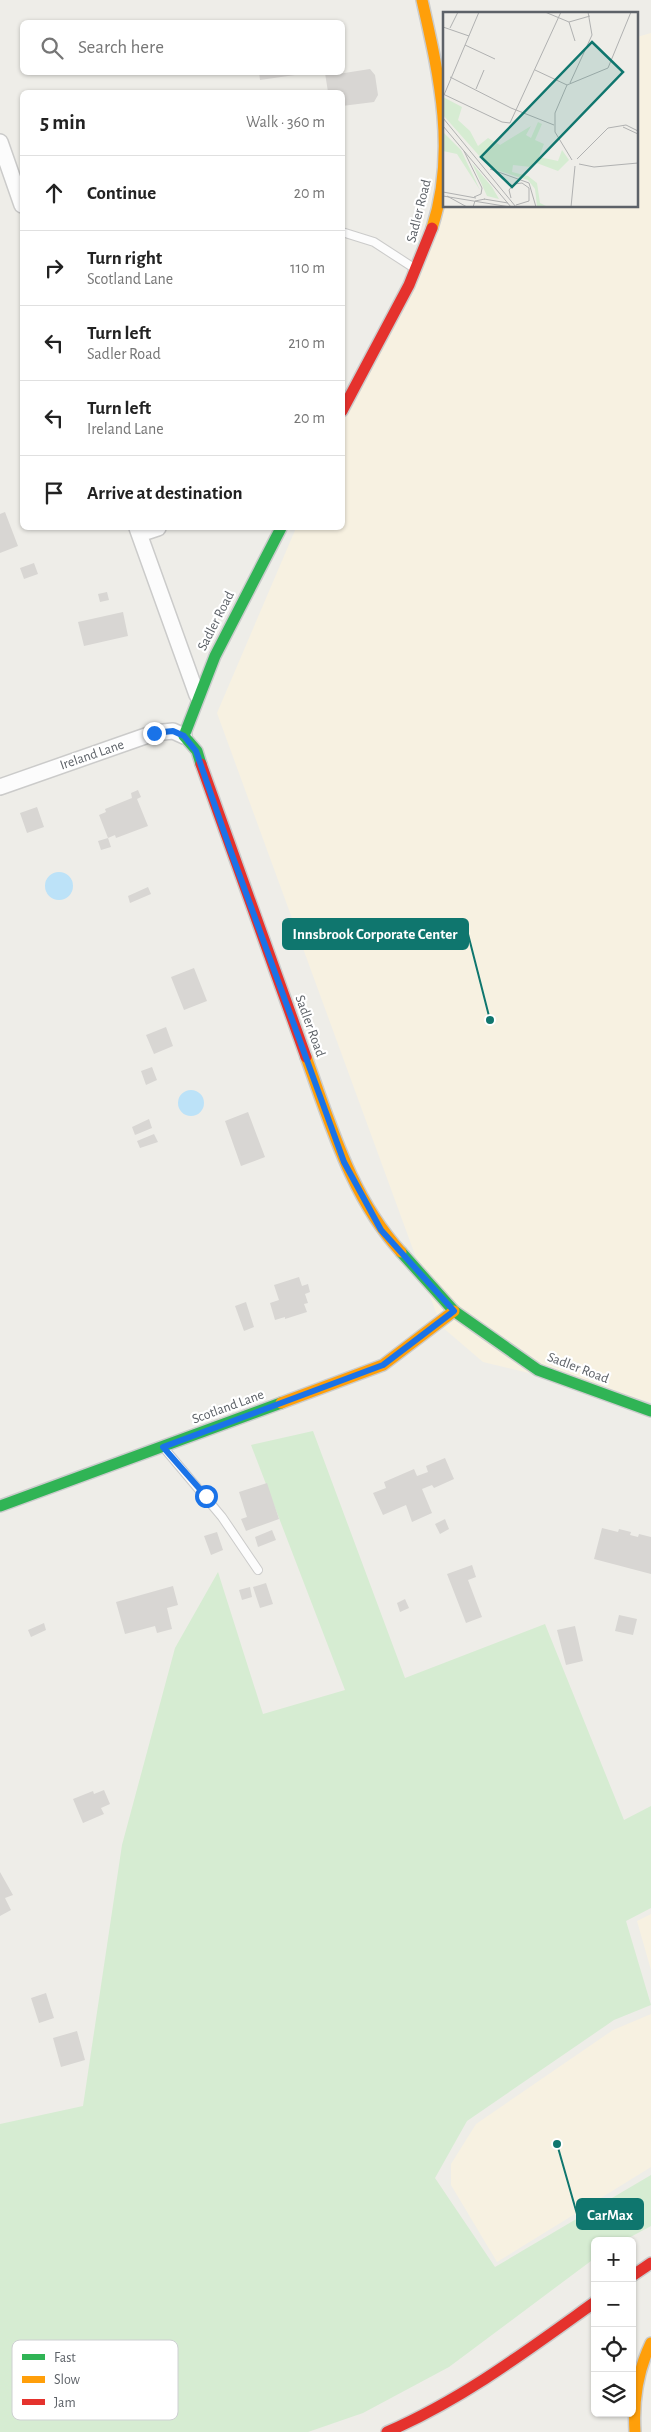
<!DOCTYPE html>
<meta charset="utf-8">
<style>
body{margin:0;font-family:"Alegreya Sans",sans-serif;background:#f2f2f2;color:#222}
.controls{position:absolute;right:15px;bottom:15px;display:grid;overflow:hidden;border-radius:8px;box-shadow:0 1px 4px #0004}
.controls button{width:45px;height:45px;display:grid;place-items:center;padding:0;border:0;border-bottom:1px solid #e0e0e0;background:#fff;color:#222;font:25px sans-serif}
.stop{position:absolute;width:15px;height:15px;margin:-11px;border:4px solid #1a73e8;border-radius:50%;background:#fff}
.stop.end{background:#1a73e8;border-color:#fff;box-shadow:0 1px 5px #0008}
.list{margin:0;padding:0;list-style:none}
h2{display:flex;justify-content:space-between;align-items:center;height:65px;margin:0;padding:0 20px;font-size:21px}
h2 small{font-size:16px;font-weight:400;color:#767676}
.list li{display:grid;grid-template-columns:32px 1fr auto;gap:15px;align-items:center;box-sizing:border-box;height:75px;padding:0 20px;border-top:1px solid #e0e0e0}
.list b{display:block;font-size:19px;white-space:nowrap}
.list p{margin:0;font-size:16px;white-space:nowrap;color:#767676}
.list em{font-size:16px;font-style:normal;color:#767676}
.icon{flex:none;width:28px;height:28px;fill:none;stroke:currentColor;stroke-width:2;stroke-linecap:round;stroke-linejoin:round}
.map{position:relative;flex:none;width:651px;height:2432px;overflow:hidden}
.search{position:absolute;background:#fff;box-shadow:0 1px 4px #0004;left:20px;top:20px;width:325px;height:55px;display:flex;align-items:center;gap:12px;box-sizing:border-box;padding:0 18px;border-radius:8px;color:#767676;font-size:19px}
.panel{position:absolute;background:#fff;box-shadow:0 1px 4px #0004;left:20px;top:90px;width:325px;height:440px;border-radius:8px}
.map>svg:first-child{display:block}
.commercial{fill:#f7f1e1}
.green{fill:#d6ecd2}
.water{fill:#bce2f8}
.building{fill:#d8d6d3}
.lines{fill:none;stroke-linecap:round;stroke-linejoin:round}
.lane-casing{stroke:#cbcbca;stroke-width:10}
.street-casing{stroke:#cbcbca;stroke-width:18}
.fast-casing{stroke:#cbcccc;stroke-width:14}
.slow-casing{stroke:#cbcccc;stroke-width:14}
.jam-casing{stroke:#cbcccc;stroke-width:14}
.lane{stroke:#fcfcfc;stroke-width:8}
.street{stroke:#fcfcfc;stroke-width:15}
.fast{stroke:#30b455;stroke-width:11}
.slow{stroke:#ff9f0a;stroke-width:11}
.jam{stroke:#e5322d;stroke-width:11}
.route{stroke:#1a73e8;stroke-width:6}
.labels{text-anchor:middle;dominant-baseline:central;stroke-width:4.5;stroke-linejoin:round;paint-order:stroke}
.street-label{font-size:14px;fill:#5d6268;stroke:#fff}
.inset-road{fill:none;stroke:#b0b1b1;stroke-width:1}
.view{fill:#0f766e;fill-opacity:0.15;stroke:#0f766e;stroke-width:2.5}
.inset-edge{fill:none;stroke:#5d6268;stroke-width:2.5}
.key{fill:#fff;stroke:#ced0d2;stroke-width:1}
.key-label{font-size:14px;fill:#5d6268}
.leader{fill:none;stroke:#0f766e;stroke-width:2}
.callout-dot{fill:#0f766e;stroke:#fff;stroke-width:2}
.callout{fill:#0f766e;stroke:#0f766e;stroke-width:2}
.callout-label{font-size:15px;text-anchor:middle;font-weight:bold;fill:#fff}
</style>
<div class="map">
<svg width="651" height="2432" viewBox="0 0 651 2432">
<rect width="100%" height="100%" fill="#eeede8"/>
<!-- commercial -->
<path class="commercial" d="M 651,33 L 651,1402 L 483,1362 L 441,1326 L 217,713 L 296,528 L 342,528 L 343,417 L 445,206 L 637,206 L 637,37 Z
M 651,1914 L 651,1970 L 637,1921 Z
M 651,2014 L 651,2167 L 497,2262 L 451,2185 L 451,2164 L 476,2124 L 613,2030 Z"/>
<!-- green -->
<path class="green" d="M 313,1431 L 405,1678 L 545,1624 L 624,1820 L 651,1806 L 651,1908 L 626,1921 L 651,2005 L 614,2020 L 467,2121 L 435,2178 L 495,2267 L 651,2175 L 651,2226 L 623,2241 L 595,2241 L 595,2258 L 449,2367 L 363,2413 L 308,2432 L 0,2432 L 0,2124 L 83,2106 L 122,1845 L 175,1648 L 218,1572 L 263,1714 L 345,1690 L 251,1445 Z"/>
<!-- water -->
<path class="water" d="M45 886a14 14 0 1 1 28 0a14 14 0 1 1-28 0Z
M178 1103a13 13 0 1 1 26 0a13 13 0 1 1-26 0Z"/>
<!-- building -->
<path class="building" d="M 370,69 L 375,75 L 378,95 L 374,102 L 342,106 L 342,92 L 328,92 L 325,73 L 338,74 Z
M 259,72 L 302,72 L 302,74 L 260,80 Z
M 5,512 L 18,546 L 0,553 L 0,514 Z
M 34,563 L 38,574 L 24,579 L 20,568 Z
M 107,592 L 109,600 L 100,602 L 98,594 Z
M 123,612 L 128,636 L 84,646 L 78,622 Z
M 138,790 L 141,797 L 137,799 L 148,826 L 116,838 L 115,835 L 108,838 L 99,815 L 106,812 L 105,809 L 132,798 L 131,793 Z
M 37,807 L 44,827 L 27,833 L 20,813 Z
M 108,838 L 111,847 L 101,850 L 98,841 Z
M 148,887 L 151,894 L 130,903 L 128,896 Z
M 194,968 L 207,1001 L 184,1010 L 171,977 Z
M 166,1027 L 173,1046 L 154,1054 L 146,1035 Z
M 152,1067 L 157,1080 L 146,1085 L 141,1071 Z
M 248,1112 L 265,1157 L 241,1166 L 225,1121 Z
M 149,1119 L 152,1128 L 135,1135 L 132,1127 Z
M 154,1134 L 158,1142 L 140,1148 L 137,1141 Z
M 299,1277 L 302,1286 L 308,1284 L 310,1292 L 305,1294 L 308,1303 L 304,1304 L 307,1312 L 285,1319 L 285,1317 L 275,1320 L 270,1303 L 279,1300 L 274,1285 Z
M 246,1302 L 254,1327 L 244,1331 L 235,1306 Z
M 445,1458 L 454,1479 L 434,1488 L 432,1485 L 422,1489 L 432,1513 L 412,1522 L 406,1505 L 383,1515 L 373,1493 L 386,1488 L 384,1482 L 414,1469 L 417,1476 L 428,1472 L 426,1466 Z
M 267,1483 L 279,1519 L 246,1531 L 241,1519 L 247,1517 L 239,1492 Z
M 445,1519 L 449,1529 L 440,1534 L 435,1524 Z
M 602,1528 L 618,1532 L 619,1529 L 631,1532 L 630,1535 L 638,1537 L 639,1534 L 651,1537 L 651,1574 L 594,1559 Z
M 272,1530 L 276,1540 L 258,1547 L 255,1537 Z
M 217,1532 L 223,1550 L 211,1555 L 204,1536 Z
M 472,1565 L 476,1577 L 468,1580 L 482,1617 L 466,1623 L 447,1574 Z
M 266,1583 L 273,1604 L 260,1608 L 253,1587 Z
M 173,1586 L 178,1605 L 167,1608 L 172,1629 L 157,1633 L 155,1626 L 125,1634 L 116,1602 Z
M 250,1587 L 252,1597 L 242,1600 L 239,1590 Z
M 405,1599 L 409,1608 L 400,1612 L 397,1603 Z
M 619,1615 L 637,1619 L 633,1635 L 615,1631 Z
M 44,1623 L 46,1630 L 31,1637 L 28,1630 Z
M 575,1626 L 583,1661 L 566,1665 L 557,1630 Z
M 104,1790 L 110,1804 L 101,1808 L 104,1814 L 83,1823 L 73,1799 L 93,1791 L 94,1794 Z
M 0,1872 L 13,1895 L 5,1898 L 11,1910 L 0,1916 Z
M 46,1993 L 54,2018 L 39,2023 L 31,1998 Z
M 77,2031 L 85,2060 L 61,2067 L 53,2038 Z"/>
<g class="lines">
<defs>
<path id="lane" d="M 342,232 L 374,242 L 414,268
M 164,1448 L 222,1517 L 258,1570"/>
<path id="street" d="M 0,142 L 22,205
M 137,528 L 197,695
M 140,534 L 158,528
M 0,787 L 154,733 L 173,731 L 184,736"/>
<path id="fast" d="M 201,764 L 197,751 L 184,736 L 215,656 L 281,528
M 401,1252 L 454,1311 L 538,1370 L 651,1411
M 0,1506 L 281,1403"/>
<path id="slow" d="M 422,0 C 439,75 457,152 432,228
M 306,1057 C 331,1125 351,1197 401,1252
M 281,1403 L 383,1365 L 454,1311
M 635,2432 C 633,2400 637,2372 651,2343"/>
<path id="jam" d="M 342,411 L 409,285 L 432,228
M 201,764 L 306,1057
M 632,2276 L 651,2263
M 387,2432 C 463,2399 528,2350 595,2302"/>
</defs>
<!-- lane casing -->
<use href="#lane" class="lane-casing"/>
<!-- street casing -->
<use href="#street" class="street-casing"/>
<!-- fast casing -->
<use href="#fast" class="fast-casing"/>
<!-- slow casing -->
<use href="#slow" class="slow-casing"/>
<!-- jam casing -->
<use href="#jam" class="jam-casing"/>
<!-- lane -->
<use href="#lane" class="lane"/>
<!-- street -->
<use href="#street" class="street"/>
<!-- fast -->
<use href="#fast" class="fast"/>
<!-- slow -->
<use href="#slow" class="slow"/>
<!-- jam -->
<use href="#jam" class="jam"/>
</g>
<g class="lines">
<!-- route -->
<path class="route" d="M 154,733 L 173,731 L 184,736 L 196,751 L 230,849 L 344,1162 L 381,1230 L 454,1311 L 383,1365 L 163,1447 L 206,1496"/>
</g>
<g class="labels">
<!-- street labels -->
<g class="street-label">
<text transform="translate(419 211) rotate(-76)">Sadler Road</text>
<text transform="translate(216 621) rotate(-63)">Sadler Road</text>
<text transform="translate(92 755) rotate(-19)">Ireland Lane</text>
<text transform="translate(310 1026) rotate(70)">Sadler Road</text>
<text transform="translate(578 1368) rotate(21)">Sadler Road</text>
<text transform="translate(228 1407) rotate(-20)">Scotland Lane</text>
</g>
</g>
<!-- overview -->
<g transform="translate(443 12)">
<rect width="195" height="195" fill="#eeede8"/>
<path d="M 0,85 L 19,95 L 15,108 L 27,119 L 35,134 L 45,126 L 57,133 L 88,114 L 83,123 L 88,126 L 95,110 L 99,112 L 92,128 L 101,132 L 96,145 L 115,149 L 119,138 L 126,148 L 115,159 L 91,150 L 88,155 L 70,153 L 69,160 L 85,164 L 94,171 L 97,191 L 105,195 L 94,194 L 92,177 L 85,168 L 47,156 L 0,103 ZM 0,120 L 18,138 L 37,178 L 14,142 L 0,139 ZM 29,151 L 49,175 L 56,187 L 44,184 Z" fill="#d6ecd2"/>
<path class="inset-road" d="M 102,0 L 126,10 L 147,4M 126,10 L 132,29M 0,15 L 26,24M 7,16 L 15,0M 22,33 L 52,47M 92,58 L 124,73M 7,65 L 68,96 L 111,113M 127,71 L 149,23 L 145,0M 33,77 L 41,58M 0,82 L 59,110 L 67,111 L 118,0M 1,83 L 36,0M 0,106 L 73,195M 0,114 L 68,195M 180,115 L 195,122M 21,139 L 39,176 L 38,182 L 31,185M 134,147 L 165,116 L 183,113 L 195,119M 129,148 L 112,120 L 112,101 L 124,73 L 165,56 L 188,0M 136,152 L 151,155 L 195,151M 47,157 L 86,171 L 93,195M 0,180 L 33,186M 0,184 L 67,195M 4,184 L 24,195M 68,186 L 66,178 L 71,172 L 79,171 L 86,176 L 86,189 L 73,193M 41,187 L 65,191M 30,195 L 32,189 L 42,187M 128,195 L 132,154"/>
<path class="view" d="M 149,30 L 180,60 L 69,175 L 38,145 Z"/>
<rect width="195" height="195" class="inset-edge"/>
</g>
<!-- legend -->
<rect x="12" y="2340" width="166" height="80" rx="8" class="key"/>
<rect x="22" y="2354" width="23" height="6" fill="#30b455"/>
<rect x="22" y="2376" width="23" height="7" fill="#ff9f0a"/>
<rect x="22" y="2399" width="23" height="6" fill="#e5322d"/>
<g class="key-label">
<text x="54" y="2362">Fast</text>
<text x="54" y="2384">Slow</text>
<text x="54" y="2407">Jam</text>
</g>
<!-- callouts -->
<path class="leader" d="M490 1020L468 934M557 2144L577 2214"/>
<g class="callout-dot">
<circle cx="490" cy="1020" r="5"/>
<circle cx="557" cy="2144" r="5"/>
</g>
<g class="callout">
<rect x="283" y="919" width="185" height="30" rx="5"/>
<rect x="577" y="2199" width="66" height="30" rx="5"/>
</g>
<g class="callout-label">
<text x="375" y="939">Innsbrook Corporate Center</text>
<text x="610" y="2220">CarMax</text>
</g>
</svg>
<div class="controls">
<button>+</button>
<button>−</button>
<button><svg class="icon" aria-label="locate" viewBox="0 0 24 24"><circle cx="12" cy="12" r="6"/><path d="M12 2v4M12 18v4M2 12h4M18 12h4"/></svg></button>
<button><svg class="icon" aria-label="layers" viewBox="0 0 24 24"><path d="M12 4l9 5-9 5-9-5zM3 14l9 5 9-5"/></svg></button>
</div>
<div class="stop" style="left:206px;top:1496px"></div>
<div class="stop end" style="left:154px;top:733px"></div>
<div class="search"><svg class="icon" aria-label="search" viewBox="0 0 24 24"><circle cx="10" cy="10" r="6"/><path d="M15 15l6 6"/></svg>Search here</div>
<section class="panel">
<h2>5 min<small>Walk · 360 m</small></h2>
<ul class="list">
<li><svg class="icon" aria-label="ahead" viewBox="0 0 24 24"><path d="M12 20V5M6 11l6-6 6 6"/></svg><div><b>Continue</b></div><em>20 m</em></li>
<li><svg class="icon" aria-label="right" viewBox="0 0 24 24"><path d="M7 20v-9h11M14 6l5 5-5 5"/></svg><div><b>Turn right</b><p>Scotland Lane</p></div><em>110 m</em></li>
<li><svg class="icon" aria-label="left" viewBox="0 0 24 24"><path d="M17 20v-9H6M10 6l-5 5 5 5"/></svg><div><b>Turn left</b><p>Sadler Road</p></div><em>210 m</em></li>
<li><svg class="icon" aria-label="left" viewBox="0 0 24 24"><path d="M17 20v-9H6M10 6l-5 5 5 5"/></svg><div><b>Turn left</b><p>Ireland Lane</p></div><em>20 m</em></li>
<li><svg class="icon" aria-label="arrive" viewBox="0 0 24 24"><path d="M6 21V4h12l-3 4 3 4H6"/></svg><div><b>Arrive at destination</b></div></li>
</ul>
</section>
</div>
